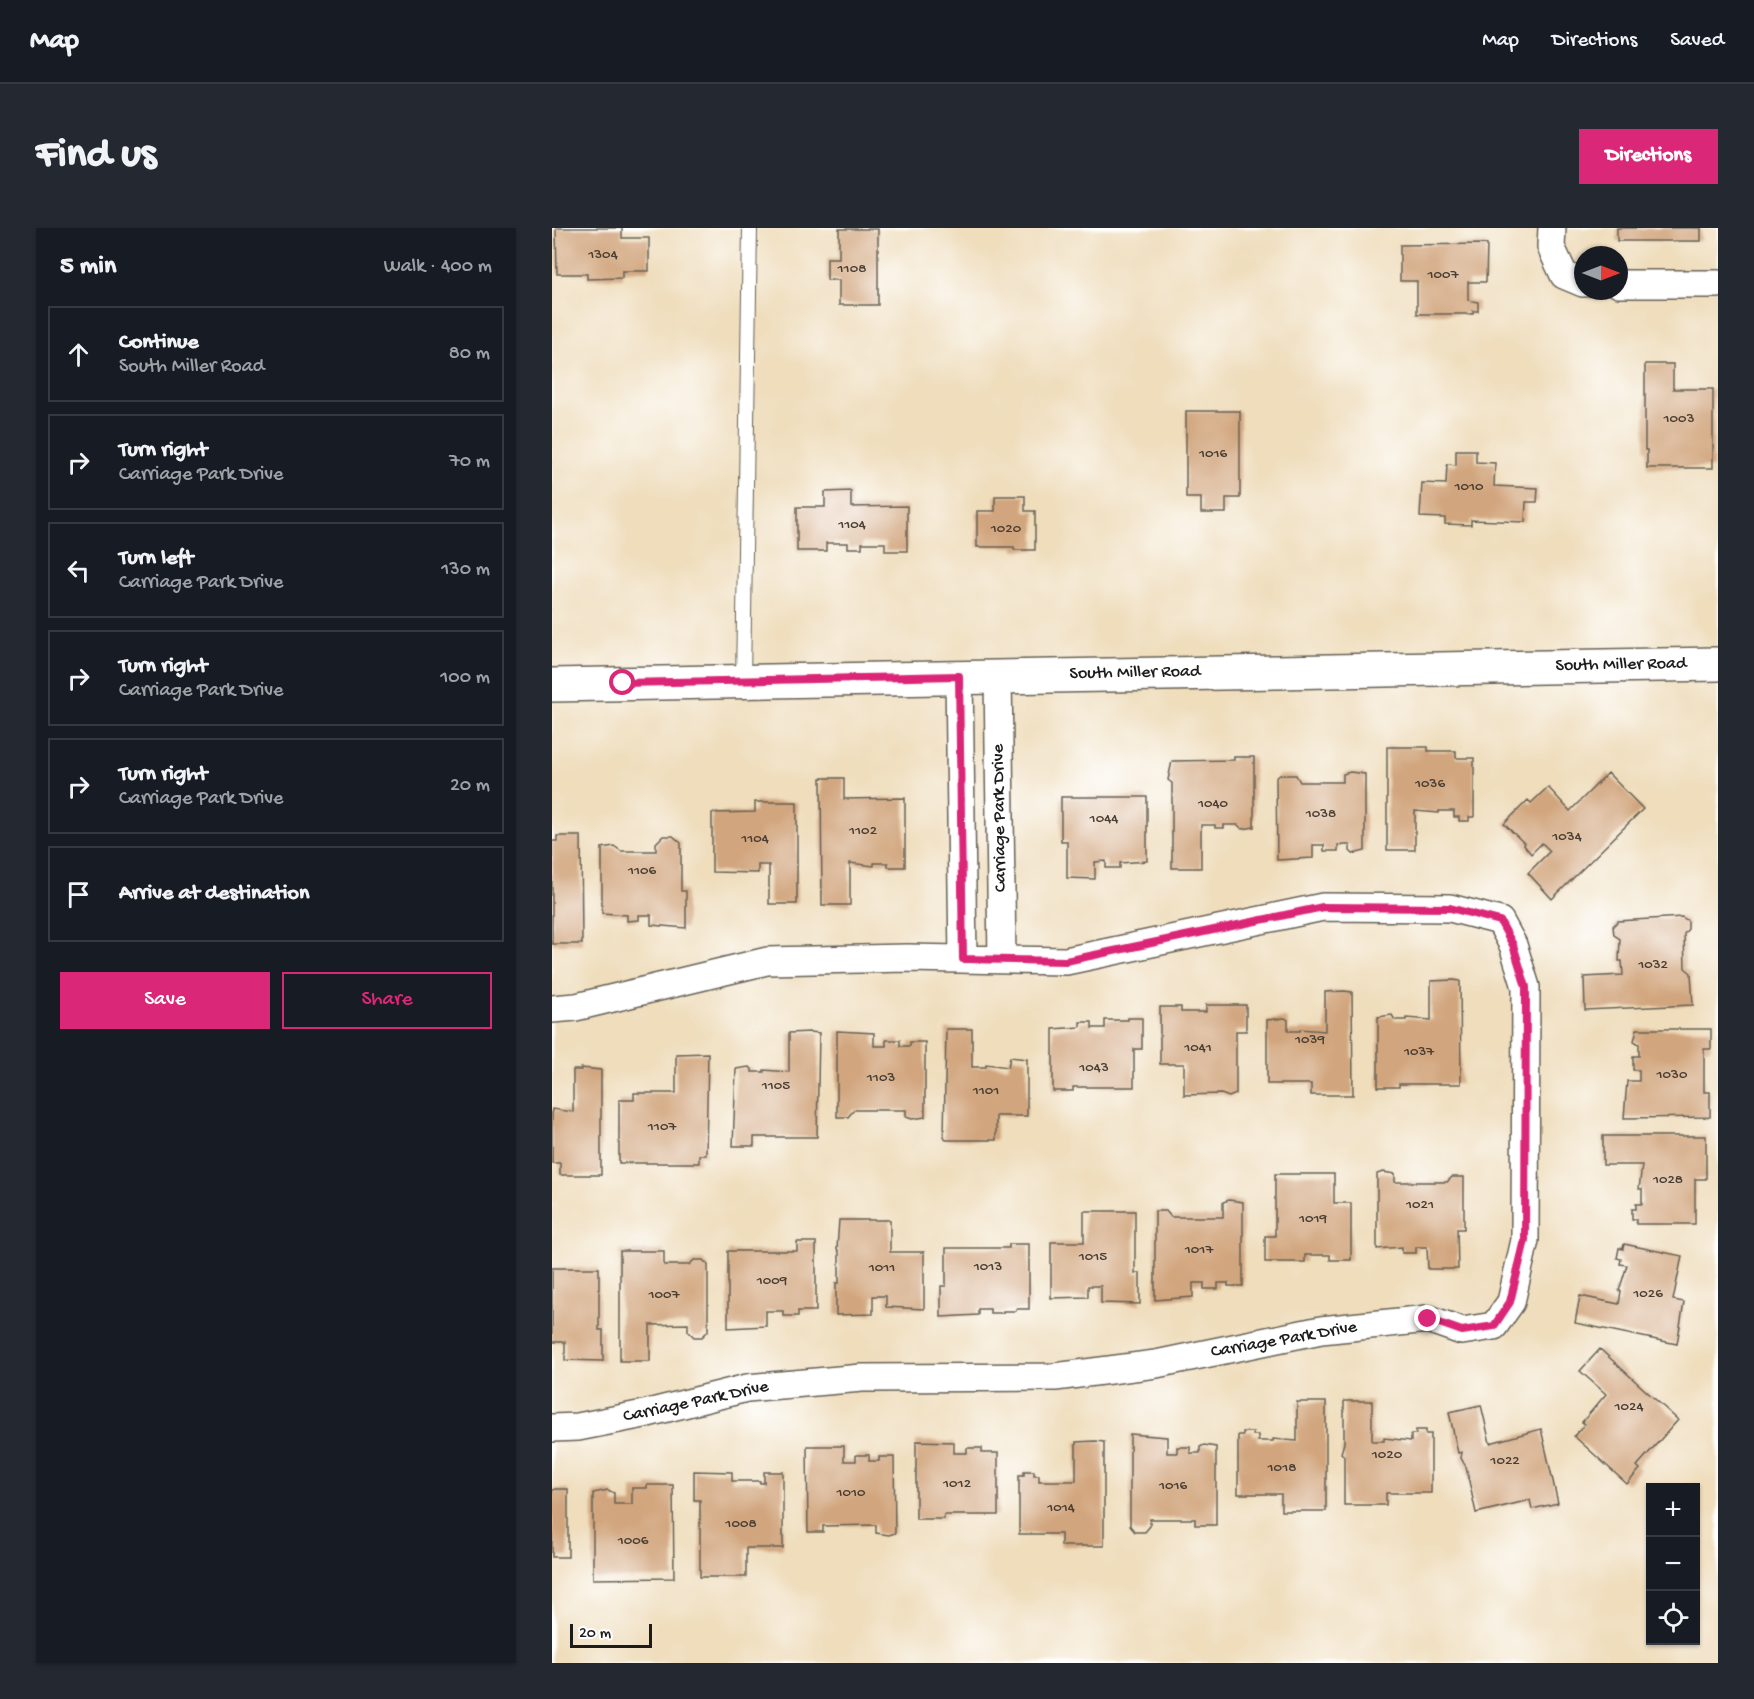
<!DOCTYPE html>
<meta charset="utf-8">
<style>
body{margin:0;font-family:"Gochi Hand",sans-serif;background:#242831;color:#f1f3f6}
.controls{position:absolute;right:18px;bottom:18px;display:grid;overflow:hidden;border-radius:0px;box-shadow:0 2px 4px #0004}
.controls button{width:54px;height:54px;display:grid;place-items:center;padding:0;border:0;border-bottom:2px solid #363941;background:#171b24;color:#f1f3f6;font:30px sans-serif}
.compass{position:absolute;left:1022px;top:18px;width:54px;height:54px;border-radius:50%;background:#171b24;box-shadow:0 2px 4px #0004;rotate:90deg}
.scale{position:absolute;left:18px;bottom:15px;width:82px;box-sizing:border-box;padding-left:6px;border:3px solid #1c1c1c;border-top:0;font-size:16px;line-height:21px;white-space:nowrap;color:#1c1c1c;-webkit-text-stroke:4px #fff;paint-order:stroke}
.stop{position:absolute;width:18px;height:18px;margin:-14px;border:4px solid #db2777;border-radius:50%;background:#fff}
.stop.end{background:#db2777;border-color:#fff;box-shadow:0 2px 6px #0008}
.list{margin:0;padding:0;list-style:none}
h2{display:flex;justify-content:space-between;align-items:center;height:78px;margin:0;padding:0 24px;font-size:26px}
h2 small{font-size:20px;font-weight:400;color:#9ea1a6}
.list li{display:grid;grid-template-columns:39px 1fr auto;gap:18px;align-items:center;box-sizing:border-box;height:96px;margin:0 12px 12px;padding:0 12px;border:2px solid #363941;border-radius:0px}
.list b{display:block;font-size:22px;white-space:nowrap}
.list p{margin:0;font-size:20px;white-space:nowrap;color:#9ea1a6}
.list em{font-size:20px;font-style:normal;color:#9ea1a6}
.actions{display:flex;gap:12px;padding:18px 24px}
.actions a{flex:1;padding:14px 0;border:2px solid #db2777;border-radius:0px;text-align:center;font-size:21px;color:#db2777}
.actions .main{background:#db2777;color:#fff}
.icon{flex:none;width:33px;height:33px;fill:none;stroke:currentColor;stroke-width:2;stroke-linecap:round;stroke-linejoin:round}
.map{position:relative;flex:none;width:1166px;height:1435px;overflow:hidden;border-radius:0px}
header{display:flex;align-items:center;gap:36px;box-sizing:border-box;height:84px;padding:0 30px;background:#171b24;border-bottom:2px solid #363941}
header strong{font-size:28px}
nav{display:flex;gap:33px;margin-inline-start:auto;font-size:21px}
.intro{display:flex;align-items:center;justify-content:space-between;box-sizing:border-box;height:144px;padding:0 36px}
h1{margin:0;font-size:42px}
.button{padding:15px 27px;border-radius:0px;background:#db2777;color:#fff;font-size:21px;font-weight:700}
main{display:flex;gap:36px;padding:0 36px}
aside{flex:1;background:#171b24;border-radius:0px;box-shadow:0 2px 4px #0004}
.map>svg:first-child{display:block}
.building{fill:#d1a57d}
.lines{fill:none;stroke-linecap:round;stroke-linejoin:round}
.service-casing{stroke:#666054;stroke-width:16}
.minor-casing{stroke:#666054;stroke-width:30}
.tertiary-casing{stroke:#666054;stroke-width:36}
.service{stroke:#fff;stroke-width:14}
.minor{stroke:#fff;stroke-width:27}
.tertiary{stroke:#fff;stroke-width:33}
.route{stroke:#db2777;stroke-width:8}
.labels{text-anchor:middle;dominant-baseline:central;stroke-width:4.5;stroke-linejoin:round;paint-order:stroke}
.number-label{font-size:15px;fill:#493e34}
.street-label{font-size:18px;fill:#1c1c1c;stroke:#fff}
</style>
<header>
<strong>Map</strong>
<nav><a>Map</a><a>Directions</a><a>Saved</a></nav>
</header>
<div class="intro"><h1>Find us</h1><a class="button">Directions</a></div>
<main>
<aside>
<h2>5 min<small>Walk · 400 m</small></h2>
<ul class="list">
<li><svg class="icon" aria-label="ahead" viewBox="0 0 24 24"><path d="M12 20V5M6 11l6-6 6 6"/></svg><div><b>Continue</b><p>South Miller Road</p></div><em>80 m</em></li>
<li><svg class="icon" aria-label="right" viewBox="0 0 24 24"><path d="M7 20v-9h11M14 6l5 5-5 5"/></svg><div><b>Turn right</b><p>Carriage Park Drive</p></div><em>70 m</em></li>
<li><svg class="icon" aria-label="left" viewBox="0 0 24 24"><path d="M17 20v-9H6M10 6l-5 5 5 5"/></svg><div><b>Turn left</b><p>Carriage Park Drive</p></div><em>130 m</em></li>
<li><svg class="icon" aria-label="right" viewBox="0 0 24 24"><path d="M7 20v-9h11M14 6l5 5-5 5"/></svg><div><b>Turn right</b><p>Carriage Park Drive</p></div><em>100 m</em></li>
<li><svg class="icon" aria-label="right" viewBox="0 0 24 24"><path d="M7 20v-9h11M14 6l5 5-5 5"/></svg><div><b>Turn right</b><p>Carriage Park Drive</p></div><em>20 m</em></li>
<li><svg class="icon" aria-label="arrive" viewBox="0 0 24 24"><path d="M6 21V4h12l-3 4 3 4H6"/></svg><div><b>Arrive at destination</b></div></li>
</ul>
<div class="actions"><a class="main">Save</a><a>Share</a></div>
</aside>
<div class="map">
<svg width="1166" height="1435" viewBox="0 0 1166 1435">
<rect width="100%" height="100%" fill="#fff"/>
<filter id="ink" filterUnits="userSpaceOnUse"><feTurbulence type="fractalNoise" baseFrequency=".0167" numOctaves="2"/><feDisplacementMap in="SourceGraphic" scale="12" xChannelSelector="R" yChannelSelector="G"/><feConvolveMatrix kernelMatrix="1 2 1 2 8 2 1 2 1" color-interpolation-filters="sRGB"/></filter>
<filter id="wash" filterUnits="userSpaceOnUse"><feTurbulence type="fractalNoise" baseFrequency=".008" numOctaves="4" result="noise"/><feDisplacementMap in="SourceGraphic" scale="24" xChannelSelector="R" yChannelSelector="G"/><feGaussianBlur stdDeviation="1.35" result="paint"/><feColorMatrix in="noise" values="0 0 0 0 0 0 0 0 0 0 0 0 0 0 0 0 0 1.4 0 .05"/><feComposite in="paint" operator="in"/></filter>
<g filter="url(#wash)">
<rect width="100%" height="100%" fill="#efddbc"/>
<g id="blocks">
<!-- building -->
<path class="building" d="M 4,0 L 70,0 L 70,10 L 97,10 L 97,43 L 70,43 L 70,50 L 35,51 L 35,46 L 5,46 Z
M 1065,0 L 1149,0 L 1149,13 L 1065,13 Z
M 287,1 L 326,1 L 326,77 L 287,77 L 287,52 L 275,52 L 275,30 L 287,30 Z
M 935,16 L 934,54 L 916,54 L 916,72 L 926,74 L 926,83 L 921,83 L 921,86 L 865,86 L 865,53 L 848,53 L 848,17 Z
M 1093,136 L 1121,136 L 1121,161 L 1161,161 L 1161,240 L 1095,240 L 1095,222 L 1093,222 Z
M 634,183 L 688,183 L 688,270 L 674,270 L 674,285 L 649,285 L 649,270 L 634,270 Z
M 904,222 L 924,222 L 924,234 L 943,235 L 942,258 L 986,260 L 985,274 L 974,274 L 973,294 L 919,292 L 919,297 L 893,296 L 893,290 L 868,289 L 870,255 L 894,256 L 895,236 L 904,237 Z
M 299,263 L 299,279 L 355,278 L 355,323 L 333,323 L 333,315 L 310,315 L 310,320 L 296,320 L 296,315 L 274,315 L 274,323 L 245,323 L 245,279 L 273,279 L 273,264 Z
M 443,268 L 473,268 L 473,283 L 483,283 L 483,322 L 462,322 L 462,319 L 425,319 L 425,283 L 443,283 Z
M 835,519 L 876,519 L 876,523 L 904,523 L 904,530 L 922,530 L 922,589 L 917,589 L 917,593 L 907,593 L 907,589 L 902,589 L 902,583 L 887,583 L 887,585 L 863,583 L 863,622 L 835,622 Z
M 682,529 L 702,529 L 702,599 L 690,601 L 686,597 L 672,597 L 672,600 L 663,600 L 663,597 L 649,597 L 649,640 L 620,640 L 620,555 L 616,552 L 620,533 L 682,532 Z
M 798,544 L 813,546 L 813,623 L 801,626 L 798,623 L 798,617 L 786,617 L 786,623 L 772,623 L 772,617 L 761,617 L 761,630 L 725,632 L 724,550 L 728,547 L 744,547 L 748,554 L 791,554 L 791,546 Z
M 1056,545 L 1091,581 L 1000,671 L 976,645 L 998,623 L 990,615 L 979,626 L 971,616 L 972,615 L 952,596 L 976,572 L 979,575 L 996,559 L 1018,583 Z
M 269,550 L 292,550 L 292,571 L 353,570 L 353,639 L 336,639 L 336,635 L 322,635 L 322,638 L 298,635 L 298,677 L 270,677 Z
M 509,569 L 595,569 L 595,633 L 568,635 L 568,640 L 554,640 L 554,633 L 543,634 L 543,651 L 515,650 L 515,613 L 509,613 Z
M 203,574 L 245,574 L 245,676 L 217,676 L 217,637 L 206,637 L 206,645 L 160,644 L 160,585 L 203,584 Z
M 5,608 L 29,608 L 30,716 L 0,716 L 0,613 L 5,613 Z
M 111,608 L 121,608 L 129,615 L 129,663 L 134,663 L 134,700 L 99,697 L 99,687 L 87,687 L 87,692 L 75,693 L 75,687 L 50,685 L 50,620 L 62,618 L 69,623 L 104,623 L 104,615 Z
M 1130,689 L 1136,693 L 1136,701 L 1132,706 L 1133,740 L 1139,745 L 1141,777 L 1033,782 L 1032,749 L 1071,747 L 1070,733 L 1067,733 L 1068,711 L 1062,707 L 1061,698 L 1066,693 Z
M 901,752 L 908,753 L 909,856 L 847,856 L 847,859 L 826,859 L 826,789 L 840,787 L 843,792 L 854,792 L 854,790 L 879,792 L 879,753 Z
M 792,763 L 800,764 L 801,867 L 759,867 L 759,856 L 715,856 L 715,792 L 733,790 L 736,792 L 736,803 L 748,803 L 748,801 L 773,803 L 773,764 Z
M 654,777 L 694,777 L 694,803 L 684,803 L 684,866 L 677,869 L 669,866 L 632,867 L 632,836 L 608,836 L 608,779 L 629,779 L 629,784 L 654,784 Z
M 576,790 L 590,790 L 590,821 L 582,821 L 582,859 L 521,859 L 521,863 L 501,863 L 501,801 L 528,799 L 528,794 L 540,794 L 540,800 L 553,800 L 553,792 L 576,792 Z
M 394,801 L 420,801 L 420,839 L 434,839 L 434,836 L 456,839 L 458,829 L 475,831 L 475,888 L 444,888 L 444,912 L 394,912 L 392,908 Z
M 1085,801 L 1159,801 L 1159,821 L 1152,821 L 1152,864 L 1158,864 L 1158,889 L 1072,890 L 1075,853 L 1087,853 L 1087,842 L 1081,842 L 1081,828 L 1087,828 L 1087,816 L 1082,813 Z
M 285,803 L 322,805 L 322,818 L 334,818 L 334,812 L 348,812 L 348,818 L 358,818 L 358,814 L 373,814 L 373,889 L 360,891 L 354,889 L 354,882 L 302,882 L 296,889 L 285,889 Z
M 258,804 L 267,805 L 265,909 L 202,909 L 202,918 L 181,918 L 184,841 L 197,839 L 200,841 L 200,844 L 212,844 L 212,842 L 237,844 L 237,805 Z
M 156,825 L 154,927 L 147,927 L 147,935 L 67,935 L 67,872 L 82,872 L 82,865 L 124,865 L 124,826 Z
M 29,840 L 49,842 L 49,947 L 8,947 L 8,935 L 0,935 L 0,881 L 21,884 L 21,842 L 29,842 Z
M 1051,908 L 1154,908 L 1154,951 L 1143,951 L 1143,996 L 1084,996 L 1084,991 L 1080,991 L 1080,981 L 1084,981 L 1084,976 L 1090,976 L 1090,961 L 1087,961 L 1090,937 L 1051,937 Z
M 831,944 L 843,946 L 843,954 L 895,954 L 900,949 L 912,949 L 912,1001 L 905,1001 L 906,1041 L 876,1041 L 875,1019 L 864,1019 L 864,1025 L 850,1025 L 850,1019 L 825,1021 L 825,946 Z
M 723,946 L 782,946 L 782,975 L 799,975 L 799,1032 L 778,1032 L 778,1027 L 753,1027 L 753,1034 L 713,1034 L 713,1008 L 723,1008 Z
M 677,972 L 691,974 L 691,1058 L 676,1058 L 676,1055 L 666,1055 L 666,1061 L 652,1061 L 652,1055 L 641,1055 L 641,1069 L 603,1072 L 603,983 L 614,983 L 619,989 L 671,989 L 671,974 Z
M 532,983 L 583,983 L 583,1045 L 588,1045 L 588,1076 L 549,1075 L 549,1058 L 536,1058 L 536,1069 L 499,1070 L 499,1014 L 532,1014 Z
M 287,992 L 338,992 L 338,1024 L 372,1024 L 372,1081 L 334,1079 L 334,1068 L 321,1068 L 321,1086 L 284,1087 L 284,1055 L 287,1055 L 287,1024 L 285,1021 Z
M 245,1014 L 264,1014 L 264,1083 L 246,1083 L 246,1088 L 231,1088 L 231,1083 L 214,1083 L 214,1098 L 176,1100 L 176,1023 L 245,1023 Z
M 457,1016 L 477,1016 L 477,1081 L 464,1081 L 464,1083 L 451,1083 L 451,1085 L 438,1085 L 438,1081 L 426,1081 L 426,1087 L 389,1089 L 389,1058 L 394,1058 L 394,1020 L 457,1020 Z
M 1072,1016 L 1130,1028 L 1121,1072 L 1132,1074 L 1125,1116 L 1023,1095 L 1028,1068 L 1067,1076 L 1069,1063 L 1067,1063 L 1075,1037 L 1068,1036 L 1069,1031 L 1065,1030 L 1067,1020 L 1071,1021 Z
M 68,1023 L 112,1023 L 112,1037 L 137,1037 L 142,1032 L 151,1032 L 156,1037 L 156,1103 L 150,1109 L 142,1109 L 136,1103 L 136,1096 L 98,1097 L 98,1133 L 68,1133 Z
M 0,1040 L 47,1040 L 47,1102 L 51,1102 L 51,1133 L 13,1132 L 13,1114 L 0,1114 Z
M 1048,1121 L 1126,1192 L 1085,1238 L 1088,1241 L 1075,1256 L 1022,1208 L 1033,1196 L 1030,1194 L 1054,1166 L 1028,1143 Z
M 792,1173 L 820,1173 L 820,1213 L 832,1213 L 832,1210 L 859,1213 L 859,1206 L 864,1206 L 864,1202 L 874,1202 L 874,1206 L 879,1206 L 879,1265 L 834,1265 L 834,1277 L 792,1277 L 792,1228 L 789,1225 L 792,1215 Z
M 745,1174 L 774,1174 L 774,1283 L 729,1283 L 729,1266 L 686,1266 L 686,1207 L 691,1207 L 691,1204 L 701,1204 L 701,1207 L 706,1207 L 706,1213 L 721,1213 L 721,1211 L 745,1213 Z
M 929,1177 L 938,1215 L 989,1201 L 1006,1275 L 980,1281 L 978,1272 L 924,1285 L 914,1239 L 909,1230 L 910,1224 L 906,1225 L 897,1184 Z
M 578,1206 L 615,1209 L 615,1225 L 625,1225 L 625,1219 L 638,1219 L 638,1225 L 648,1225 L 648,1219 L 652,1217 L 664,1219 L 664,1297 L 643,1297 L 643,1291 L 598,1291 L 598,1298 L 593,1304 L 583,1304 L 578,1298 Z
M 364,1213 L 402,1214 L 402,1225 L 415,1225 L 415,1220 L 430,1220 L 430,1225 L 446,1225 L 446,1287 L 392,1287 L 392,1291 L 364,1291 Z
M 543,1213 L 552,1214 L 552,1318 L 509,1318 L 509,1306 L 467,1306 L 467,1247 L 472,1247 L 472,1243 L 482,1243 L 482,1247 L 487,1247 L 487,1253 L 524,1253 L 524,1214 Z
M 255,1218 L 292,1218 L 292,1233 L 304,1233 L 304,1227 L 317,1227 L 317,1233 L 327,1233 L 327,1229 L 342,1229 L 343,1305 L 337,1307 L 324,1305 L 324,1297 L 271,1298 L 271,1304 L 256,1304 Z
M 142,1243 L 180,1244 L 180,1253 L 208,1253 L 208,1255 L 212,1255 L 212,1244 L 231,1244 L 231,1320 L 194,1320 L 194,1349 L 148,1349 L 148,1272 L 142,1272 Z
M 95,1257 L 121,1257 L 122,1350 L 41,1351 L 41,1265 L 56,1262 L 62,1265 L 62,1276 L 80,1276 L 80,1260 L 95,1260 Z
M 3,1261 L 16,1261 L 16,1329 L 0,1329 L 0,1263 Z"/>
</g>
</g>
<g filter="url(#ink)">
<use href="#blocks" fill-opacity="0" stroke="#666054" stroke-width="1.5"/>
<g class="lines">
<defs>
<path id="service" d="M 191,453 L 198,0"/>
<path id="minor" d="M 1000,0 L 999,19 L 1012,47 L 1031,55
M 1067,56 L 1166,56
M 407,448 L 411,731
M 446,448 L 450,732
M 0,781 L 24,779 L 215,733 L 355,730 L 514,733 L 771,679 L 898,680 L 948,693 L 961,717 L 974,759 L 973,1012 L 959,1074 L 942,1098 L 910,1103 L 876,1091 L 769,1102 L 604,1136 L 503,1149 L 310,1150 L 195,1160 L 92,1186 L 26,1199 L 0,1200"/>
<path id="tertiary" d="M 0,457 L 1166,436"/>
</defs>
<!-- service casing -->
<use href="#service" class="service-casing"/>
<!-- minor casing -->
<use href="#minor" class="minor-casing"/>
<!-- tertiary casing -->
<use href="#tertiary" class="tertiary-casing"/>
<!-- service -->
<use href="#service" class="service"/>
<!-- minor -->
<use href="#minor" class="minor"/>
<!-- tertiary -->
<use href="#tertiary" class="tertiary"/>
</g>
</g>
<g class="lines" filter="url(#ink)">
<!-- route -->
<path class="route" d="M 71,455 L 407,448 L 411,731 L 514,733 L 771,679 L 898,680 L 948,693 L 961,717 L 974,759 L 973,1012 L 958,1074 L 942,1098 L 910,1103 L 876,1091"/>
</g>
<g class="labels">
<!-- number labels -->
<g class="number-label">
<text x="51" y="27">1304</text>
<text x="300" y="41">1108</text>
<text x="891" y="47">1007</text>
<text x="1127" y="191">1003</text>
<text x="661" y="226">1016</text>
<text x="917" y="259">1010</text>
<text x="300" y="297">1104</text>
<text x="454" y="301">1020</text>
<text x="878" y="556">1036</text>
<text x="661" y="576">1040</text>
<text x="769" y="586">1038</text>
<text x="552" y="591">1044</text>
<text x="311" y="603">1102</text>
<text x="1015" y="609">1034</text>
<text x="203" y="611">1104</text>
<text x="90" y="643">1106</text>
<text x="1101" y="737">1032</text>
<text x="758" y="812">1039</text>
<text x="646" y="820">1041</text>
<text x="867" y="824">1037</text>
<text x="542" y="840">1043</text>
<text x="1120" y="847">1030</text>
<text x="329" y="850">1103</text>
<text x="224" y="858">1105</text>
<text x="434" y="863">1101</text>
<text x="110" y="899">1107</text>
<text x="1116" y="952">1028</text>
<text x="868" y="977">1021</text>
<text x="761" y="991">1019</text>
<text x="647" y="1022">1017</text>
<text x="541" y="1029">1015</text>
<text x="436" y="1039">1013</text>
<text x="330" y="1040">1011</text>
<text x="220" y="1053">1009</text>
<text x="1096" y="1066">1026</text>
<text x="112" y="1067">1007</text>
<text x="1077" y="1179">1024</text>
<text x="835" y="1227">1020</text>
<text x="953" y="1233">1022</text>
<text x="730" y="1240">1018</text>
<text x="405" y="1256">1012</text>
<text x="621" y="1258">1016</text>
<text x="299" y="1265">1010</text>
<text x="509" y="1280">1014</text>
<text x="189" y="1296">1008</text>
<text x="81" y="1313">1006</text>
</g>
<!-- street labels -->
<g class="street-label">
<text transform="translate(1069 437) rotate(-1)">South Miller Road</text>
<text transform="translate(583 445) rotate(-1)">South Miller Road</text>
<text transform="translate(448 590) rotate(-91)">Carriage Park Drive</text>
<text transform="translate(732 1112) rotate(-10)">Carriage Park Drive</text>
<text transform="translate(144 1174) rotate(-12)">Carriage Park Drive</text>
</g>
</g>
</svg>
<div class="controls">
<button>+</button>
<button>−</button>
<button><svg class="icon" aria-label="locate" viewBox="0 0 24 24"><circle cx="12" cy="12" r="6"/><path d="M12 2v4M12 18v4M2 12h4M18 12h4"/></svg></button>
</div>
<svg class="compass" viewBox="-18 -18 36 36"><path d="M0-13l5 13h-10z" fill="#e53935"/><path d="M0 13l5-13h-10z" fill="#9ea1a6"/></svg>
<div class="scale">20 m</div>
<div class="stop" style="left:71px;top:455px"></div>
<div class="stop end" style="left:876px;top:1091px"></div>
</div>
</main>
